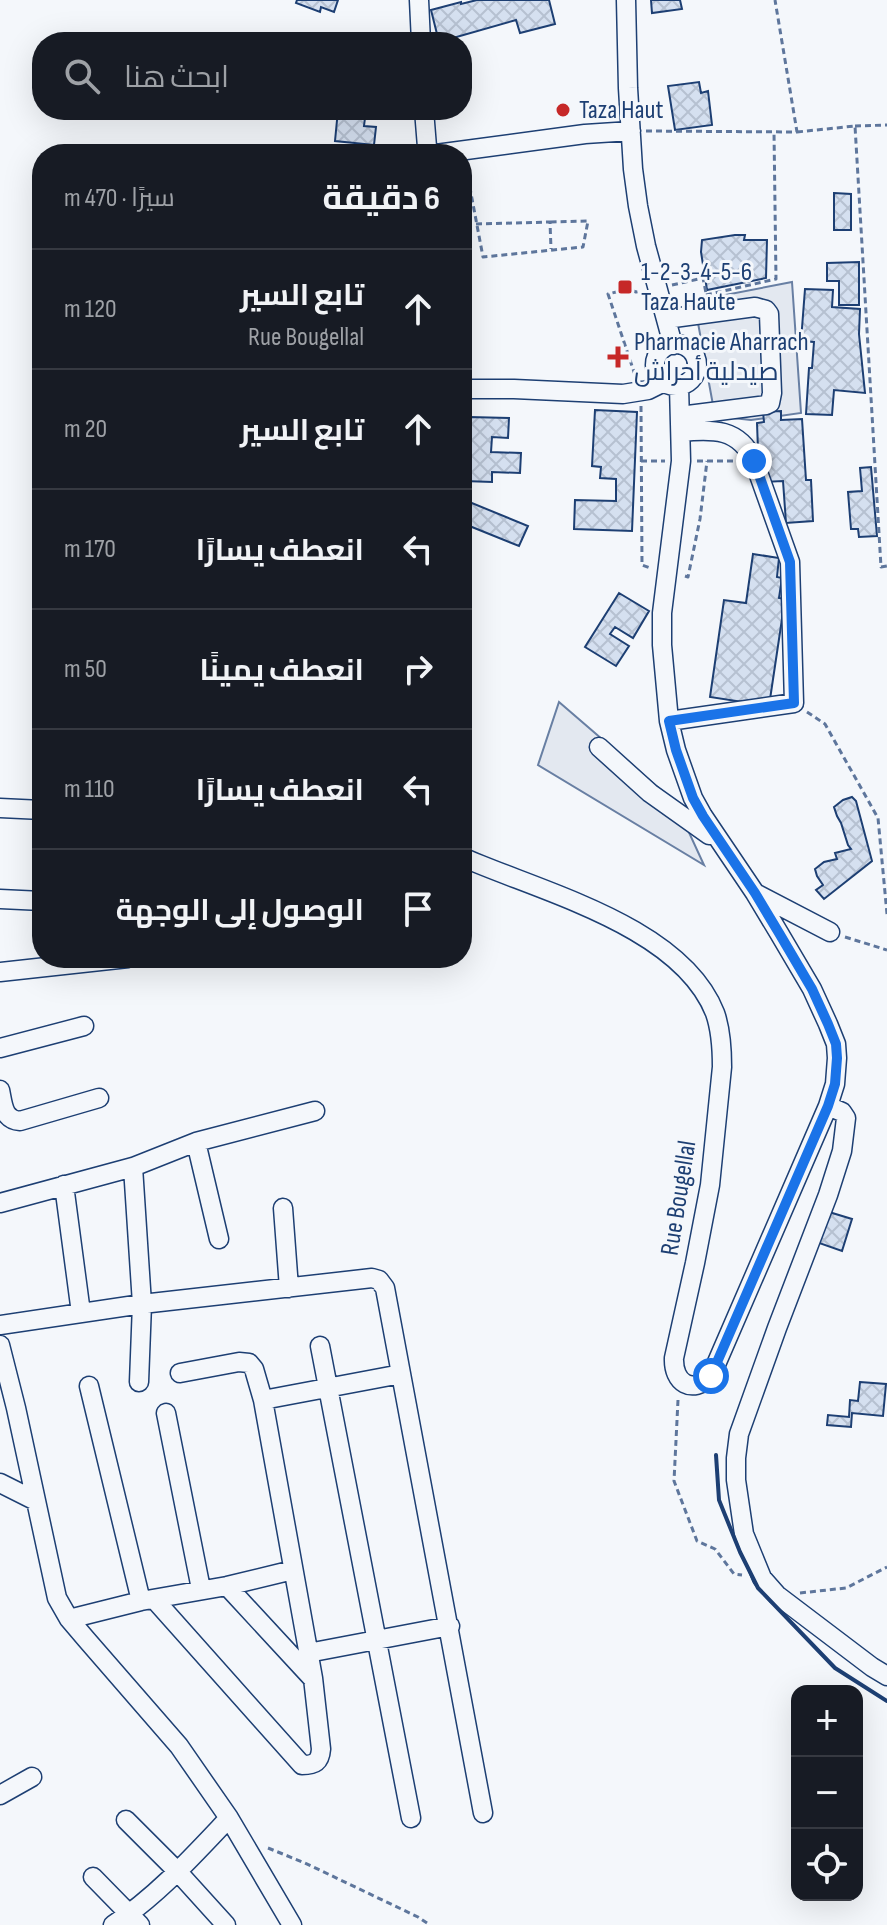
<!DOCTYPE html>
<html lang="ar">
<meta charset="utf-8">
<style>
body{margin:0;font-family:"Sofia Sans Condensed",Cairo,sans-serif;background:#20242c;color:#f1f3f6;direction:rtl}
.controls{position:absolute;right:24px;bottom:24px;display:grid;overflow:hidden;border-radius:16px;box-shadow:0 8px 32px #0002}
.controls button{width:72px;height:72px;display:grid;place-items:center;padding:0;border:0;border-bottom:2px solid #363941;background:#171b24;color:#f1f3f6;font:40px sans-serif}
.stop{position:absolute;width:24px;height:24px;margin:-18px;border:6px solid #1a73e8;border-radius:50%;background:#fff}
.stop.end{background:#1a73e8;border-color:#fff;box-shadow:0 2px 8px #0008}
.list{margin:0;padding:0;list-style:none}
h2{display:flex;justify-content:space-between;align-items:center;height:104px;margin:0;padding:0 32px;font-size:34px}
h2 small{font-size:26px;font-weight:400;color:#9ea1a6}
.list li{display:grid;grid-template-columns:52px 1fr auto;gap:24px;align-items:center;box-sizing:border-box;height:120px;padding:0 32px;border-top:2px solid #363941}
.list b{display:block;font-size:30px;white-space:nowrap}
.list p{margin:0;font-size:26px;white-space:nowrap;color:#9ea1a6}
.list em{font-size:26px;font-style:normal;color:#9ea1a6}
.icon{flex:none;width:44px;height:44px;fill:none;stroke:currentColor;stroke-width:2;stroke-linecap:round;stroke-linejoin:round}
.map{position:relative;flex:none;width:887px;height:1925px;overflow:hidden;direction:ltr}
.search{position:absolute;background:#171b24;box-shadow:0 8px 32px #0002;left:32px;top:32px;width:440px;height:88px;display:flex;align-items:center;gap:20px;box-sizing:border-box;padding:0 28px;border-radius:32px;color:#9ea1a6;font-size:30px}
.panel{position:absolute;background:#171b24;box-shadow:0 8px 32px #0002;left:32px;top:144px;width:440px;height:824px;border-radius:32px;direction:rtl}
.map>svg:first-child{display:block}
.parking{fill:#e3e8f0;stroke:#687fa3;stroke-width:2}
.building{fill:url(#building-cross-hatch);stroke:#1d3f73;stroke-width:2}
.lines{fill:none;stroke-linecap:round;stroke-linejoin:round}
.minor-casing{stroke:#1d3f73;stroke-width:21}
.path{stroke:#5e769c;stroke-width:3;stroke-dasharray:6 4;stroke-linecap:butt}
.minor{stroke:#f4f7fb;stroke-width:18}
.wall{stroke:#1d3f73;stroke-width:4}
.route{stroke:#1a73e8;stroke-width:10}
.poi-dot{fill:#c62828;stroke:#f4f7fb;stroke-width:3}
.labels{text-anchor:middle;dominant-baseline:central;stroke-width:6;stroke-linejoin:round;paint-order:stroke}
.poi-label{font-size:26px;fill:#1d3f73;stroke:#f4f7fb;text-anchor:start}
.street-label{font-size:26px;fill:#1d3f73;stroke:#f4f7fb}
</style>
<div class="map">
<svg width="887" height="1925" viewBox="0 0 887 1925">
<defs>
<pattern id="building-cross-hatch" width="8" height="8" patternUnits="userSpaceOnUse" patternTransform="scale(2)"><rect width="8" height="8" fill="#d5e0f0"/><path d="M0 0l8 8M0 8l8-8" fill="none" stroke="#b6c1d1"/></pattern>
</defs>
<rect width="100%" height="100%" fill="#f4f7fb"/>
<!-- parking -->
<path class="parking" d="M 792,282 L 801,413 L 751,420 L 715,416 L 694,301 Z
M 559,702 L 675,802 L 704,865 L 538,765 Z"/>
<!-- building -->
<path class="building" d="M 297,0 L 338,0 L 334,12 L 321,7 L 320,12 L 296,3 Z
M 477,0 L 550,0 L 549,0 L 555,24 L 520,33 L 516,20 L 439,42 L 431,10 L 461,2 L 461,4 Z
M 651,0 L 680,0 L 682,9 L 652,13 Z
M 699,82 L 701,93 L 708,91 L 712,125 L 675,130 L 668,86 Z
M 338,110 L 366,110 L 364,126 L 376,127 L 374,145 L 335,141 Z
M 834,193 L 851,194 L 851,230 L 834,230 Z
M 735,235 L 745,235 L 744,240 L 767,240 L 766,278 L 707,290 L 701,252 L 702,240 Z
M 859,262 L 859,305 L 839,305 L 839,281 L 827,281 L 827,263 Z
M 805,289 L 833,290 L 832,307 L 860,309 L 859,334 L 865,393 L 834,390 L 832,415 L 806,414 L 809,368 L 812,368 L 814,342 L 801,341 Z
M 595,410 L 637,412 L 632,531 L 574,529 L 575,500 L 616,501 L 616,479 L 600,478 L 601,467 L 592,466 Z
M 781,411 L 781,420 L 802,419 L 806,480 L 811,480 L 813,521 L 786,523 L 783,481 L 763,482 L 761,450 L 758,450 L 757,423 L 764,422 L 763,412 Z
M 469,417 L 509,418 L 508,438 L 492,437 L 491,452 L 521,453 L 520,473 L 492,472 L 492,482 L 464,481 L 462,454 L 467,454 Z
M 871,467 L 877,536 L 859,537 L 858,529 L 851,529 L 848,492 L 862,491 L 860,468 Z
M 462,499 L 528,526 L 519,546 L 462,523 Z
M 753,554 L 779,558 L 777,577 L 782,578 L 779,598 L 785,599 L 769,706 L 710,697 L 724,600 L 746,603 Z
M 619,593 L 649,611 L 633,638 L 615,627 L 610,634 L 629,646 L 616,666 L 585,647 Z
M 852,797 L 856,801 L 872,861 L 824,899 L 816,890 L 823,885 L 817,876 L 815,869 L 824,862 L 837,859 L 835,853 L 851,849 L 848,845 L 841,823 L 837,816 L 834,807 L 843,800 Z
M 829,1212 L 852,1219 L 842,1251 L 819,1243 Z
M 860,1382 L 886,1384 L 883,1416 L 852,1413 L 851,1427 L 827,1425 L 828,1415 L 849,1417 L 850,1400 L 858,1401 Z"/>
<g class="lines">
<defs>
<path id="minor" d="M 419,0 L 421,42
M 626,0 L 628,88 L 633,169 L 638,206 L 646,246 L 673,345
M 424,110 L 427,147 L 432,153 L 436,154 L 585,134 L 631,131
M 666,319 L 755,307 L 766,310 L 769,314 L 772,393 L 770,403 L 766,405 L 680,416
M655 365a21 21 0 1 1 42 0a21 21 0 1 1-42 0Z
M 462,389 L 514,389 L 623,394 L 648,390 L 664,382
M 669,721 L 794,703 L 790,562 L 754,461 C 739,428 713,429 681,432
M 599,747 L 650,793 L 709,835
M 0,808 L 42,810
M 462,857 C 541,892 681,926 715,1013 C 721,1030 722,1049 722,1067 L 710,1185 L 695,1263 L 674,1358 C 673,1383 692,1395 711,1376 L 828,1106 L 835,1084 L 837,1058 L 836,1044 L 828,1024 L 812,989 L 779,933 L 755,893 L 703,816 L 693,798 L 676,750 L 669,721 L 662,645 L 662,613 L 681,461 L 679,386
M 755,893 L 830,932
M 0,899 L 42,901
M 0,972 L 128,958
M 0,1048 L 84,1026
M 0,1090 C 3,1104 3,1120 20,1121 L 99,1098
M 828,1106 L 842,1112 L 846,1118 L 842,1151 L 828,1195 L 777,1328 L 739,1434 L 736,1458 L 736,1480 L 744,1534 L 762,1578 L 777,1595 L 872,1667 L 887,1676
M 196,1142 L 219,1239
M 133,1167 L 142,1304 L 139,1382
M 64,1185 L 81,1313
M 0,1203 L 133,1167 L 196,1142 L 315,1111
M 283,1208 L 289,1288
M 0,1325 L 142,1304 L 372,1278 L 379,1280 L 385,1288 L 483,1813
M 0,1345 L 16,1408 L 57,1598 L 69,1619 L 86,1639 L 179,1746 L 229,1818 L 292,1925
M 320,1346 L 411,1818
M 89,1386 L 141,1601
M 263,1400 L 401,1374
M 166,1413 L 201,1589
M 0,1483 L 36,1501
M 227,1586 L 312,1678
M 154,1599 L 302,1765 C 315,1765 320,1762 321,1749 L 313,1678 L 263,1400 L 254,1369 L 249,1363 L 239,1362 L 180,1373
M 69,1619 L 141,1601 L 227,1586 L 293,1570
M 308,1653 L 450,1626
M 0,1795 L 32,1777
M 126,1820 L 178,1872 L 226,1925
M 93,1877 L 140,1925
M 113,1925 C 157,1896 193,1856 229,1818"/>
</defs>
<!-- minor casing -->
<use href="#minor" class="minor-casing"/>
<!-- path -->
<path class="path" d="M 855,126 L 887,125
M 646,131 L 797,132 L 775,0
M 797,132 L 855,126 L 881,567 L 887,566
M 466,167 L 483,257 L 583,247 L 588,221 L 550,222
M 476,224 L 550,222 L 551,249
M 672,285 L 703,278 L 707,298
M 706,295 L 776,279 L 774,132
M 635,375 L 608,294 L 628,289 L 636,292 L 641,291
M 641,406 L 642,565 L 650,568
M 641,461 L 665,461
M 697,461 L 733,461
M 685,576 L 688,577 L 700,519 L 707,461
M 807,712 L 825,724 L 878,818 L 887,914
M 845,937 L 887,950
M 678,1400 L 674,1481 L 697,1541 L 715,1549 L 734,1574 L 742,1575
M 800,1593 L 846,1588 L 887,1567
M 268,1848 L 305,1863 L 418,1917 L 430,1925"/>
<!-- minor -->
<use href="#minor" class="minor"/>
<!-- wall -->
<path class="wall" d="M 716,1455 L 719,1500 L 740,1552 L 758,1588 L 835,1668 L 887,1701"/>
</g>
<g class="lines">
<!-- route -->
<path class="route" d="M 711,1376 L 828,1106 L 835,1084 L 837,1058 L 836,1044 L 828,1024 L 812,989 L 779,933 L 755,893 L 703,816 L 693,798 L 676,750 L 669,721 L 794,703 L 790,562 L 754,461"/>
</g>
<!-- markers -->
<g class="poi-dot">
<circle cx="563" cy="110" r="8"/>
<rect x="617" y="279" width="16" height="16" rx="4"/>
<path d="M614 345h8v8h8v8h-8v8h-8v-8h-8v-8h8z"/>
</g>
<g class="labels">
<!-- poi labels -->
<g class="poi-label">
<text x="579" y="110">Taza Haut</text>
<text x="641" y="272">1-2-3-4-5-6<tspan x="641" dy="30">Taza Haute</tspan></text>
<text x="634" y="342">Pharmacie Aharrach<tspan x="634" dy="30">صيدلية أحراش</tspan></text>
</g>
<!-- street labels -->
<g class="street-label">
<text transform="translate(679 1198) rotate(-81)">Rue Bougellal</text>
</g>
</g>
</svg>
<div class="controls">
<button>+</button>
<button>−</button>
<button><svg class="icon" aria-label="locate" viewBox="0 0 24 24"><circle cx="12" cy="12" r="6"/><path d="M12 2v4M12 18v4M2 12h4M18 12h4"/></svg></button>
</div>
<div class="stop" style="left:711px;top:1376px"></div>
<div class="stop end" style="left:754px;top:461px"></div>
<div class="search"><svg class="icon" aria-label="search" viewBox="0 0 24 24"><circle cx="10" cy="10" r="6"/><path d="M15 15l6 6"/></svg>ابحث هنا</div>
<section class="panel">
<h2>6 دقيقة<small>سيرًا · 470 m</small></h2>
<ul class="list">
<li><svg class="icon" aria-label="ahead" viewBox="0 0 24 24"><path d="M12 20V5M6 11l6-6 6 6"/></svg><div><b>تابع السير</b><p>Rue Bougellal</p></div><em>120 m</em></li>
<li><svg class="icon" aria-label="ahead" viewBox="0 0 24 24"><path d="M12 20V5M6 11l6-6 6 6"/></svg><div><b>تابع السير</b></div><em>20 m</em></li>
<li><svg class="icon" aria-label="left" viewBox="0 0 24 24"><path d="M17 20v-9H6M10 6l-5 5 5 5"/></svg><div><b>انعطف يسارًا</b></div><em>170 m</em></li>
<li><svg class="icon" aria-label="right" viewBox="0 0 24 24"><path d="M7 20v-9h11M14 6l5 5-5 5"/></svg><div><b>انعطف يمينًا</b></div><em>50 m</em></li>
<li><svg class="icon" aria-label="left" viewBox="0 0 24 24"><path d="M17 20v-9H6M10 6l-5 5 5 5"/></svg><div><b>انعطف يسارًا</b></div><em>110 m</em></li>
<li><svg class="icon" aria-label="arrive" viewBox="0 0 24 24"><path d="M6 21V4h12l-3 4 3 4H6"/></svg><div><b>الوصول إلى الوجهة</b></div></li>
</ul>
</section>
</div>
